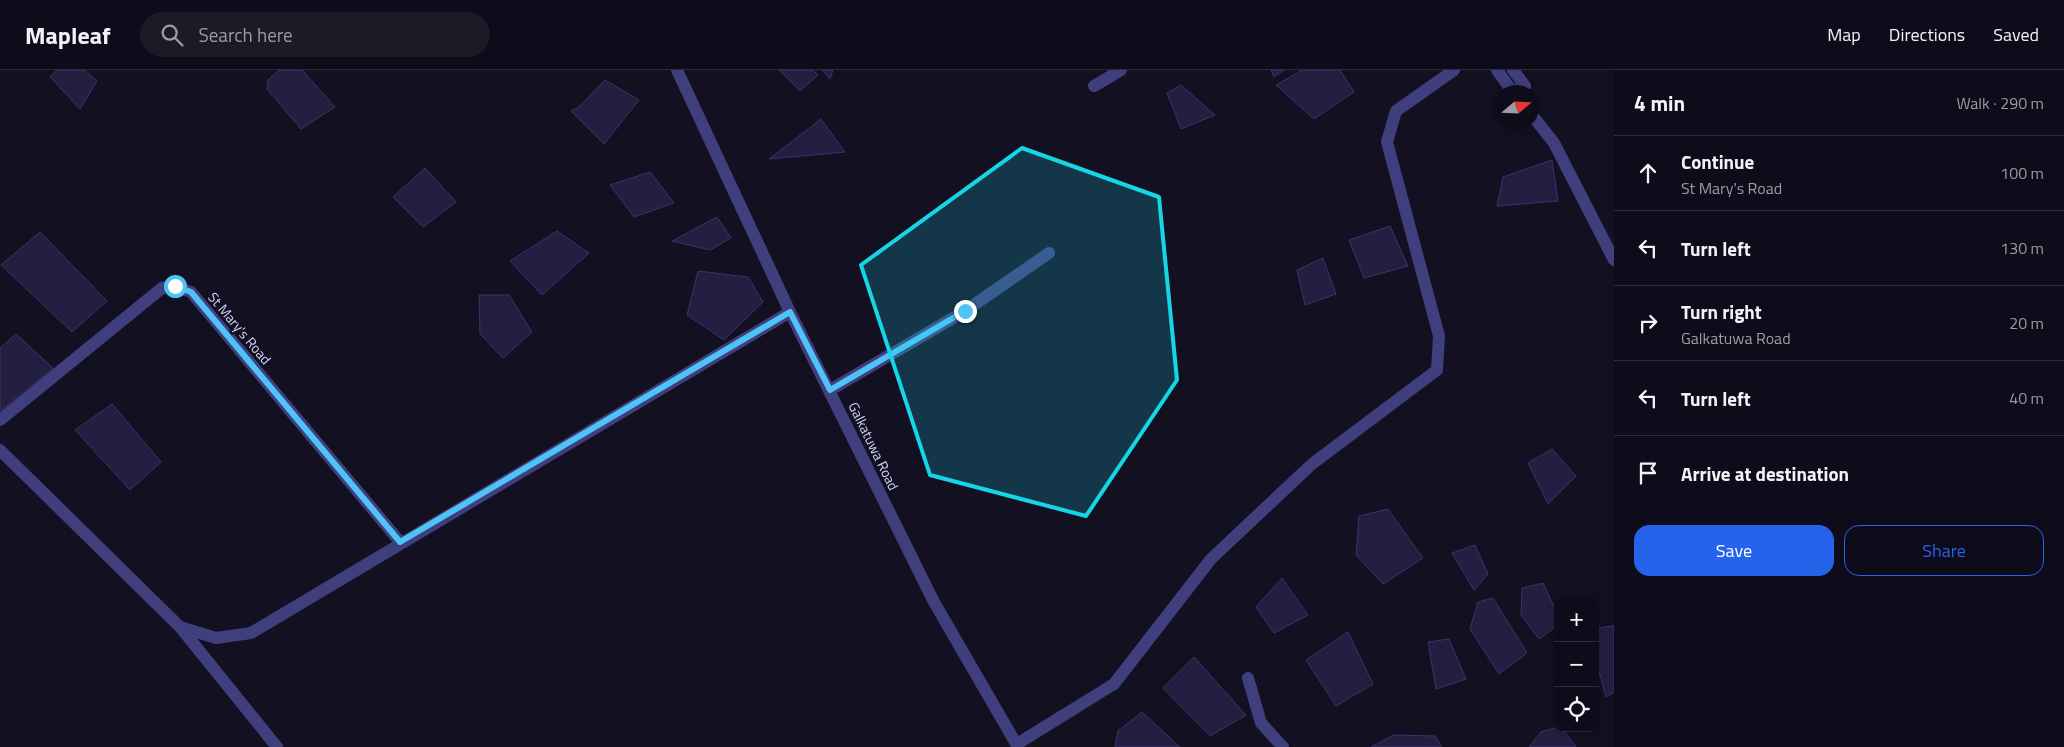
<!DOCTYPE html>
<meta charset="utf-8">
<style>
body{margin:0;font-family:"Titillium Web",sans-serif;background:#1c1a27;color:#f1f3f6}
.controls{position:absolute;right:15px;bottom:15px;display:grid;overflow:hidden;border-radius:10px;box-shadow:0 2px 8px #0003}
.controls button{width:45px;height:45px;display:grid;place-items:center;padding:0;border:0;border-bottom:1px solid #2e2c39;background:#0e0c1a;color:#f1f3f6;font:25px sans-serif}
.compass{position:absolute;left:1494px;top:15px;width:45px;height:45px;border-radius:50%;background:#0e0c1a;box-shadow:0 2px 8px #0003;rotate:71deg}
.stop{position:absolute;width:15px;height:15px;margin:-11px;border:4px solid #4fc3f7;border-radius:50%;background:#fff}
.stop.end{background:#4fc3f7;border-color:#fff;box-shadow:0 1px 5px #0008}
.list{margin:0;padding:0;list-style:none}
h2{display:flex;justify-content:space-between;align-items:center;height:65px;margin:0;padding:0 20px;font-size:21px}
h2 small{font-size:16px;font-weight:400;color:#9b9ba2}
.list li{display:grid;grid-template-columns:32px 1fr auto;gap:15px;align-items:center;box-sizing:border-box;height:75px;padding:0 20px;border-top:1px solid #2e2c39}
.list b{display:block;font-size:19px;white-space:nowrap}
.list p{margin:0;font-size:16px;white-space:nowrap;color:#9b9ba2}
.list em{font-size:16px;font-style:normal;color:#9b9ba2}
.actions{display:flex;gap:10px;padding:15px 20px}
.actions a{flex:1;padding:11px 0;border:1px solid #2563eb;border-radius:15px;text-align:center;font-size:18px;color:#2563eb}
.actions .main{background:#2563eb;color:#fff}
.icon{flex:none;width:28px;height:28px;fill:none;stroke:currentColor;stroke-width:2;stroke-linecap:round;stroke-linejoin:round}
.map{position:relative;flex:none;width:1614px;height:677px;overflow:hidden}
header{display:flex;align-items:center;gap:30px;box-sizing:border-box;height:70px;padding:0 25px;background:#0e0c1a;border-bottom:1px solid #2e2c39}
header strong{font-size:24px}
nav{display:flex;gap:28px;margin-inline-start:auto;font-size:18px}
.search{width:350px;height:45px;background:#1c1a27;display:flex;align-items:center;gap:12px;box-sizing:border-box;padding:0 18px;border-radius:28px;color:#9b9ba2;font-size:19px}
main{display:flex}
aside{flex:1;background:#0e0c1a}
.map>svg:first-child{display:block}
.building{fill:#241e41;stroke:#3c326b}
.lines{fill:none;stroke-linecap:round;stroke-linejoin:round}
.minor{stroke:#403f7d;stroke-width:12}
.route{stroke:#4fc3f7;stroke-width:6}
.marked{fill:#15d6e7;fill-opacity:0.2;stroke:#15d6e7;stroke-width:4;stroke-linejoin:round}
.labels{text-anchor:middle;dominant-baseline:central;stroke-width:5;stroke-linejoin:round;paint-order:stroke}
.street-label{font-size:14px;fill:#d8d5fb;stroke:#131022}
</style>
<header>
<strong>Mapleaf</strong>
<div class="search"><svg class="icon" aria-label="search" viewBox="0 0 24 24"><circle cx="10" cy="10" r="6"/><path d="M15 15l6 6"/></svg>Search here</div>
<nav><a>Map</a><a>Directions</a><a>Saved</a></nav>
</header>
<main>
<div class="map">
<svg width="1614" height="677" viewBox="0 0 1614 677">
<rect width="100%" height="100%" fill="#131022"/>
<!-- building -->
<path class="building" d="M 57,0 L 85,0 L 97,11 L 80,39 L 50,7 Z
M 279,0 L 302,0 L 335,37 L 301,59 L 267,19 L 268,10 Z
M 779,0 L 813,0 L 818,5 L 800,21 Z
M 822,0 L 833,0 L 830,9 Z
M 1271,0 L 1284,0 L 1274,7 Z
M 1302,0 L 1340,0 L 1354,22 L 1314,49 L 1276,15 Z
M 605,10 L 639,30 L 604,74 L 571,41 L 579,37 Z
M 1181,15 L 1215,45 L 1181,59 L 1167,23 Z
M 821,49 L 845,82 L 769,89 Z
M 1552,90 L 1558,131 L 1497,136 L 1503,107 Z
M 425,98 L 456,132 L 423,157 L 393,127 Z
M 650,102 L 674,133 L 634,147 L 610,115 Z
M 717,147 L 731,168 L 710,180 L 672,171 Z
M 1390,156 L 1408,196 L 1364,208 L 1349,170 Z
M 557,161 L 589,183 L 542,225 L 510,191 Z
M 40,162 L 107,231 L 72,262 L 1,195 Z
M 1323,188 L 1336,224 L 1305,235 L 1297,200 Z
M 698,201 L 748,207 L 763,232 L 724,270 L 687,245 Z
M 479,225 L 509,225 L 532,262 L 503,288 L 480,264 Z
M 16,264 L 53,298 L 0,341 L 0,278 Z
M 112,334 L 161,392 L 130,420 L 75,360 Z
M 1552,379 L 1576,406 L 1548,434 L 1528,393 Z
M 1388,439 L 1423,488 L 1383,514 L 1356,485 L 1359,446 Z
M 1475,475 L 1488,504 L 1474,520 L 1452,483 Z
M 1282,508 L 1308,545 L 1274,563 L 1256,537 Z
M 1543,513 L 1558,545 L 1558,555 L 1539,569 L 1521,545 L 1522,518 Z
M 1493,528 L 1527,583 L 1499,604 L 1470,559 L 1478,532 Z
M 1614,556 L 1614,622 L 1606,627 L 1595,586 L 1595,558 Z
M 1348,562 L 1373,614 L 1336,636 L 1306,590 Z
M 1449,569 L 1466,609 L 1436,619 L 1428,572 Z
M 1194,587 L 1246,645 L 1210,666 L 1163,618 Z
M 1142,642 L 1180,677 L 1115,677 L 1118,661 Z
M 1558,657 L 1558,658 L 1562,658 L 1576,677 L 1529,677 L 1541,662 Z
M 1394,665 L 1435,666 L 1442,677 L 1371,677 Z"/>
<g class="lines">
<!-- minor -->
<path class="minor" d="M 677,0 L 790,242 L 934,532 L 1018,677
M 1497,0 L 1512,21 L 1525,16 L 1513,0
M 1094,16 L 1121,0
M 1532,45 L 1554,73 L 1614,190
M 830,320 L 965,241 L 1049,183
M 0,350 L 162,218 L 175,216 L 191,222 L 400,472
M 0,380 L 180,557 L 216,568 L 251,563 L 790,242
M 180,557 L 277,677
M 1248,608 L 1261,653 L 1283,677
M 1017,674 L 1114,614 L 1211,489 L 1312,394 L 1437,300 L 1439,266 L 1387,72 L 1396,41 L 1454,0"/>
</g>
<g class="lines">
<!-- route -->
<path class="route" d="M 175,216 L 191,222 L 400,472 L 790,242 L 830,320 L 965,241"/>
</g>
<!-- marked area -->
<path class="marked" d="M 1022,78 L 1159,127 L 1177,310 L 1086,446 L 930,405 L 861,195 Z"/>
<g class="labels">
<!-- street labels -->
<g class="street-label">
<text transform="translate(240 258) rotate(50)">St Mary's Road</text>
<text transform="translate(874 376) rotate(64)">Galkatuwa Road</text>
</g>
</g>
</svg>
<div class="controls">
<button>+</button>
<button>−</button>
<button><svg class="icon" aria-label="locate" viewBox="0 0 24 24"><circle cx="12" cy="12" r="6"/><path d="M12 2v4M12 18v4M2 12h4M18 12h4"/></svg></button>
</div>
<svg class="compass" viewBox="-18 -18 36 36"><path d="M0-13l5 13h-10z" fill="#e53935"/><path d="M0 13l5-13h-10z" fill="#9b9ba2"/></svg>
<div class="stop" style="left:175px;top:216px"></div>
<div class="stop end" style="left:965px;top:241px"></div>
</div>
<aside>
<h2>4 min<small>Walk · 290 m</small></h2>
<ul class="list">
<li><svg class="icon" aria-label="ahead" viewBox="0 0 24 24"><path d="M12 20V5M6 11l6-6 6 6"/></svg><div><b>Continue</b><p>St Mary's Road</p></div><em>100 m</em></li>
<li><svg class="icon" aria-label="left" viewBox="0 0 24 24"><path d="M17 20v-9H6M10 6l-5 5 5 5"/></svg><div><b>Turn left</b></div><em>130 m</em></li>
<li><svg class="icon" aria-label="right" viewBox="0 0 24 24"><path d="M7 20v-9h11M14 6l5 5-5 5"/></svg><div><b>Turn right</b><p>Galkatuwa Road</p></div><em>20 m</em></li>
<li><svg class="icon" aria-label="left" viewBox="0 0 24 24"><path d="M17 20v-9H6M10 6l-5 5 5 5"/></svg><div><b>Turn left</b></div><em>40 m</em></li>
<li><svg class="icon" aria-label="arrive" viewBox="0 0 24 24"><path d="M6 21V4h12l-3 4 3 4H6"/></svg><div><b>Arrive at destination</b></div></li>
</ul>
<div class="actions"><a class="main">Save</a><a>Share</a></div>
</aside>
</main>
